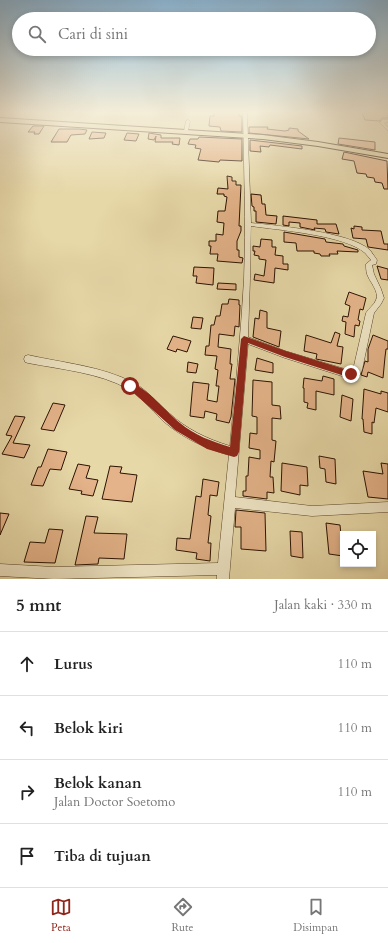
<!DOCTYPE html>
<html lang="id">
<meta charset="utf-8">
<style>
body{margin:0;font-family:Cardo,serif;background:#f2f2f2;color:#222}
.controls{position:absolute;right:12px;bottom:12px;display:grid;overflow:hidden;border-radius:0px;box-shadow:0 2px 6px #0003}
.controls button{width:36px;height:36px;display:grid;place-items:center;padding:0;border:0;border-bottom:1px solid #e0e0e0;background:#fff;color:#222;font:20px sans-serif}
.stop{position:absolute;width:12px;height:12px;margin:-9px;border:3px solid #8f2418;border-radius:50%;background:#fff}
.stop.end{background:#8f2418;border-color:#fff;box-shadow:0 1px 4px #0008}
.list{margin:0;padding:0;list-style:none}
h2{display:flex;justify-content:space-between;align-items:center;height:52px;margin:0;padding:0 16px;font-size:17px}
h2 small{font-size:13px;font-weight:400;color:#767676}
.list li{display:grid;grid-template-columns:26px 1fr auto;gap:12px;align-items:center;box-sizing:border-box;height:64px;padding:0 16px;border-top:1px solid #e0e0e0}
.list b{display:block;font-size:15px;white-space:nowrap}
.list p{margin:0;font-size:13px;white-space:nowrap;color:#767676}
.list em{font-size:13px;font-style:normal;color:#767676}
.icon{flex:none;width:22px;height:22px;fill:none;stroke:currentColor;stroke-width:2;stroke-linecap:round;stroke-linejoin:round}
.map{position:relative;flex:none;width:388px;height:579px;overflow:hidden}
.search{position:absolute;background:#fff;box-shadow:0 2px 6px #0003;left:12px;right:12px;top:12px;height:44px;display:flex;align-items:center;gap:10px;box-sizing:border-box;padding:0 14px;border-radius:22px;color:#767676;font-size:15px}
.sheet{height:308px;background:#fff}
nav{display:flex;justify-content:space-around;align-items:center;box-sizing:border-box;height:56px;border-top:1px solid #e0e0e0;background:#fff;font-size:11px;color:#767676}
nav a{display:grid;justify-items:center;gap:2px}
nav .on{color:#8f2418}
.map>svg:first-child{display:block}
.building{fill:#e4b389;stroke:#2b1201}
.lines{fill:none;stroke-linecap:round;stroke-linejoin:round}
.minor-casing{stroke:#5a442b;stroke-width:1}
.highway-casing{stroke:#2b1201;stroke-width:2}
.minor{fill:#efe6c6;fill-rule:evenodd}
.highway{fill:#e7d8a8;fill-rule:evenodd}
.route{fill:#8f2418}
</style>
<div class="map">
<svg width="388" height="579" viewBox="0 0 388 579">
<rect width="100%" height="100%" fill="#e7d8a8"/>
<filter id="stains"><feTurbulence type="fractalNoise" baseFrequency=".005" numOctaves="4"/><feColorMatrix values="0 0 0 0 .2 0 0 0 0 .09 0 0 0 0 .02 0 0 0 .5 -.17"/></filter>
<radialGradient id="worn" r=".72"><stop offset=".6" stop-color="#630" stop-opacity="0"/><stop offset="1" stop-color="#630" stop-opacity=".3"/></radialGradient>
<!-- building -->
<path class="building" d="M 214,112 L 239,112 L 239,116 L 242,116 L 242,132 L 221,131 L 220,127 L 209,126 L 210,116 L 214,116 Z
M 374,112 L 388,112 L 388,118 L 382,118 L 380,121 L 365,120 L 362,113 Z
M 33,126 L 44,126 L 39,134 L 34,134 L 35,132 L 28,132 Z
M 249,127 L 268,127 L 267,129 L 285,131 L 289,130 L 289,128 L 298,129 L 298,131 L 309,139 L 249,133 Z
M 59,129 L 79,129 L 87,130 L 85,134 L 71,135 L 67,142 L 51,142 Z
M 92,132 L 106,133 L 104,138 L 89,139 Z
M 127,133 L 139,134 L 136,141 L 124,140 Z
M 149,133 L 161,135 L 161,138 L 180,138 L 179,145 L 172,144 L 173,142 L 155,142 L 156,136 L 154,140 L 148,139 Z
M 199,137 L 242,139 L 242,161 L 220,160 L 219,162 L 198,160 L 201,149 L 195,148 L 196,145 L 188,144 L 190,139 L 198,139 Z
M 339,138 L 375,142 L 375,150 L 338,144 Z
M 250,140 L 302,146 L 302,149 L 270,145 L 269,147 L 260,146 L 261,152 L 250,151 Z
M 344,152 L 387,161 L 388,189 L 384,189 L 382,183 L 375,182 L 374,178 L 367,177 L 366,174 L 357,173 L 354,161 L 342,159 Z
M 227,176 L 232,177 L 232,181 L 236,181 L 236,185 L 241,185 L 239,226 L 241,226 L 241,231 L 237,241 L 237,250 L 239,250 L 239,257 L 243,258 L 242,263 L 217,261 L 218,254 L 210,254 L 211,246 L 209,246 L 209,241 L 216,241 L 216,234 L 223,235 L 224,223 L 217,222 L 218,211 L 225,211 L 227,197 L 224,196 L 224,194 L 217,194 L 218,188 L 228,189 Z
M 251,194 L 261,195 L 262,204 L 265,204 L 266,215 L 277,216 L 276,224 L 256,222 L 256,211 L 254,211 L 254,207 L 252,206 Z
M 283,216 L 317,220 L 317,224 L 336,224 L 339,234 L 326,232 L 325,229 L 314,228 L 315,230 L 300,227 L 300,223 L 289,222 L 289,226 L 283,225 Z
M 354,226 L 362,227 L 362,230 L 381,231 L 384,244 L 388,244 L 388,250 L 368,247 L 366,239 L 353,238 L 351,228 L 354,229 Z
M 284,232 L 325,239 L 326,242 L 343,244 L 344,246 L 358,250 L 358,252 L 337,251 L 338,254 L 329,254 L 330,256 L 321,256 L 320,254 L 314,253 L 314,251 L 297,251 L 296,243 L 284,242 Z
M 261,239 L 272,240 L 272,247 L 276,247 L 275,255 L 283,256 L 283,264 L 288,264 L 288,270 L 275,268 L 274,283 L 254,280 L 255,274 L 264,276 L 266,260 L 259,259 L 259,256 L 254,255 L 255,251 L 253,251 L 253,246 L 260,247 Z
M 377,266 L 388,269 L 388,280 L 381,279 Z
M 194,267 L 214,268 L 213,285 L 196,283 L 197,276 L 193,276 Z
M 218,283 L 236,284 L 236,290 L 217,289 Z
M 349,292 L 366,298 L 363,310 L 360,309 L 358,320 L 360,321 L 359,326 L 355,325 L 354,337 L 345,334 L 346,322 L 342,321 L 343,316 L 348,317 L 350,306 L 345,304 Z
M 229,299 L 239,300 L 239,305 L 240,305 L 239,327 L 235,326 L 234,336 L 219,334 L 218,347 L 231,349 L 230,364 L 232,364 L 230,379 L 235,379 L 231,417 L 229,423 L 216,420 L 217,414 L 205,411 L 204,418 L 190,416 L 193,382 L 209,384 L 207,400 L 217,402 L 219,386 L 216,386 L 218,370 L 215,369 L 217,356 L 205,355 L 206,346 L 209,346 L 211,325 L 214,325 L 216,316 L 220,316 L 222,304 L 228,304 Z
M 260,310 L 267,312 L 267,328 L 281,331 L 279,347 L 253,337 L 255,318 L 259,319 Z
M 193,317 L 203,318 L 201,329 L 191,328 Z
M 335,332 L 340,334 L 337,346 L 343,347 L 341,364 L 316,359 L 317,354 L 304,351 L 306,335 L 331,343 Z
M 373,335 L 388,341 L 388,349 L 386,349 L 385,357 L 383,378 L 368,372 L 367,377 L 361,375 L 365,361 L 368,362 L 368,349 Z
M 173,336 L 191,341 L 187,352 L 177,349 L 176,352 L 167,349 Z
M 257,358 L 273,363 L 273,373 L 255,370 Z
M 188,362 L 198,364 L 196,373 L 187,372 Z
M 323,376 L 334,379 L 334,395 L 316,391 L 316,410 L 307,408 L 308,403 L 304,402 L 304,388 L 303,388 L 304,378 L 322,381 Z
M 253,380 L 272,382 L 272,405 L 280,406 L 281,419 L 272,418 L 272,440 L 276,441 L 274,462 L 271,461 L 270,477 L 273,477 L 274,493 L 267,492 L 267,499 L 243,496 L 243,491 L 246,491 L 246,476 L 248,476 L 249,457 L 260,459 L 260,450 L 249,448 L 250,433 L 257,434 L 257,417 L 252,416 Z
M 364,389 L 381,394 L 381,391 L 388,393 L 388,412 L 376,408 L 374,423 L 372,422 L 372,434 L 364,432 L 363,419 L 362,419 Z
M 342,395 L 353,399 L 351,421 L 340,417 Z
M 53,403 L 65,405 L 54,431 L 41,429 Z
M 15,416 L 25,417 L 13,443 L 30,445 L 24,458 L 2,454 L 12,436 L 6,435 Z
M 48,449 L 67,452 L 61,470 L 50,469 L 43,486 L 31,485 L 38,467 L 41,467 Z
M 319,456 L 335,459 L 336,484 L 326,482 L 325,469 L 320,468 Z
M 282,463 L 307,467 L 308,486 L 300,485 L 300,495 L 281,491 Z
M 381,463 L 388,464 L 388,499 L 368,497 L 363,471 L 383,474 Z
M 78,464 L 90,466 L 86,478 L 98,480 L 93,496 L 81,494 L 82,491 L 69,489 Z
M 110,466 L 122,467 L 120,473 L 137,475 L 132,502 L 102,499 Z
M 203,479 L 219,482 L 217,496 L 210,495 L 208,515 L 211,516 L 208,543 L 211,543 L 210,561 L 196,559 L 197,553 L 176,550 L 177,538 L 190,539 L 196,496 L 201,497 Z
M 236,510 L 265,513 L 266,551 L 241,549 L 241,527 L 235,527 Z
M 0,513 L 9,514 L 0,535 Z
M 86,516 L 98,517 L 94,533 L 127,534 L 124,559 L 99,558 L 98,564 L 75,565 Z
M 326,523 L 340,525 L 343,556 L 329,554 Z
M 49,529 L 63,530 L 55,563 L 24,562 L 30,542 L 45,543 Z
M 290,531 L 302,532 L 303,558 L 291,556 Z"/>
<g class="lines">
<defs>
<path id="minor" d="M 243,112 L 247,112 L 251,223 C 279,226 350,232 370,250 C 372,253 375,257 377,260 L 376,264 L 372,265 L 374,274 L 381,289 L 384,298 L 381,304 L 374,313 L 362,370 L 359,376 C 354,378 350,378 345,377 L 285,358 L 248,344 L 235,497 L 312,506 L 388,502 L 388,512 L 312,516 L 235,508 L 229,579 L 217,579 L 217,575 L 54,579 L 0,576 L 0,564 L 54,567 L 218,563 L 229,455 C 204,448 181,437 162,420 C 151,409 141,397 128,389 C 101,373 59,369 28,363 L 25,362 L 24,359 L 25,356 L 28,355 C 63,363 102,366 134,383 C 147,390 157,403 169,413 C 186,429 207,439 230,446 C 235,390 241,335 244,279 C 246,224 244,168 243,112 ZM 251,226 C 278,230 345,235 365,253 C 367,255 369,258 371,260 L 366,264 C 366,267 366,270 367,274 C 369,281 380,292 376,300 C 374,305 369,308 366,313 L 353,370 L 345,369 L 285,351 L 248,337 L 250,279 Z
M 188,120 L 190,121 L 188,131 L 186,132 L 184,131 L 186,121 Z
M 382,120 L 388,120 L 388,122 L 384,123 L 388,127 L 388,131 L 380,123 Z"/>
<path id="highway" d="M 0,118 L 263,135 L 318,142 L 388,154 L 388,158 L 318,146 L 263,139 L 0,122 Z"/>
</defs>
<!-- minor casing -->
<use href="#minor" class="minor-casing"/>
<!-- highway casing -->
<use href="#highway" class="highway-casing"/>
<!-- minor -->
<use href="#minor" class="minor"/>
<!-- highway -->
<use href="#highway" class="highway"/>
</g>
<!-- sky -->
<linearGradient id="sky" x2="0" y2="1"><stop stop-color="#8ab5d4"/><stop offset="0.58" stop-color="#f4edd8"/><stop offset="1" stop-color="#f4edd8" stop-opacity="0"/></linearGradient>
<rect width="388" height="193" fill="url(#sky)"/>
<!-- route -->
<path class="route" d="M 244,336 L 286,351 L 351,371 L 355,374 L 351,378 L 285,357 L 248,343 L 239,452 L 237,456 L 234,457 L 207,449 L 175,430 L 126,386 L 130,382 C 150,390 164,410 180,423 C 194,435 213,442 230,447 L 241,339 Z"/>
<rect width="100%" height="100%" filter="url(#stains)"/>
<rect width="100%" height="100%" fill="url(#worn)"/>
</svg>
<div class="controls">
<button><svg class="icon" aria-label="locate" viewBox="0 0 24 24"><circle cx="12" cy="12" r="6"/><path d="M12 2v4M12 18v4M2 12h4M18 12h4"/></svg></button>
</div>
<div class="stop" style="left:130px;top:386px"></div>
<div class="stop end" style="left:351px;top:374px"></div>
<div class="search"><svg class="icon" aria-label="search" viewBox="0 0 24 24"><circle cx="10" cy="10" r="6"/><path d="M15 15l6 6"/></svg>Cari di sini</div>
</div>
<section class="sheet">
<h2>5 mnt<small>Jalan kaki · 330 m</small></h2>
<ul class="list">
<li><svg class="icon" aria-label="ahead" viewBox="0 0 24 24"><path d="M12 20V5M6 11l6-6 6 6"/></svg><div><b>Lurus</b></div><em>110 m</em></li>
<li><svg class="icon" aria-label="left" viewBox="0 0 24 24"><path d="M17 20v-9H6M10 6l-5 5 5 5"/></svg><div><b>Belok kiri</b></div><em>110 m</em></li>
<li><svg class="icon" aria-label="right" viewBox="0 0 24 24"><path d="M7 20v-9h11M14 6l5 5-5 5"/></svg><div><b>Belok kanan</b><p>Jalan Doctor Soetomo</p></div><em>110 m</em></li>
<li><svg class="icon" aria-label="arrive" viewBox="0 0 24 24"><path d="M6 21V4h12l-3 4 3 4H6"/></svg><div><b>Tiba di tujuan</b></div></li>
</ul>
</section>
<nav>
<a class="on"><svg class="icon" aria-label="map" viewBox="0 0 24 24"><path d="M3 6l6-2 6 2 6-2v14l-6 2-6-2-6 2zM9 4v14M15 6v14"/></svg>Peta</a>
<a><svg class="icon" aria-label="directions" viewBox="0 0 24 24"><path d="M12 3l9 9-9 9-9-9zM9 14v-3h6M13 9l2 2-2 2"/></svg>Rute</a>
<a><svg class="icon" aria-label="saved" viewBox="0 0 24 24"><path d="M7 4h10v16l-5-4-5 4z"/></svg>Disimpan</a>
</nav>
